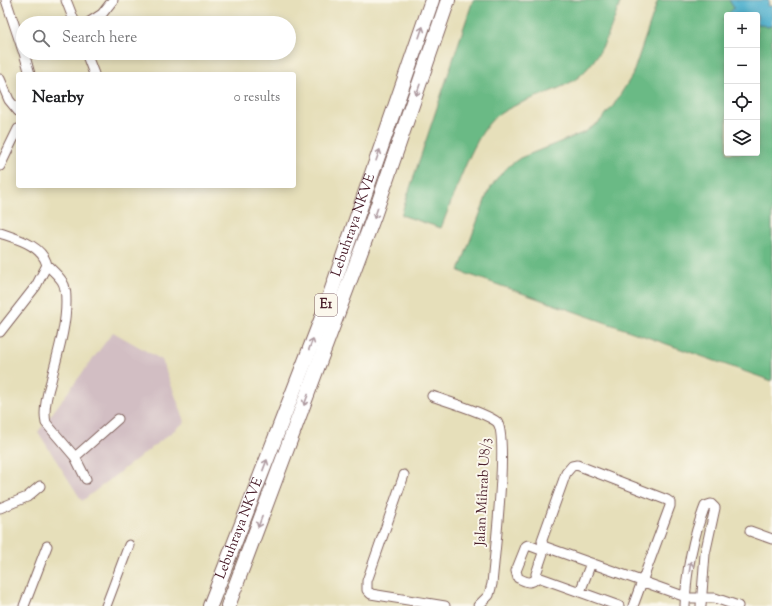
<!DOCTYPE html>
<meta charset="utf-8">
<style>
body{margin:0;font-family:"Sorts Mill Goudy",serif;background:#f6f6f6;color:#202124}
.controls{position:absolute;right:12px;top:12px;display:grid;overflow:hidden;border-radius:4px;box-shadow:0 2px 10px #0003}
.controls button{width:36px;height:36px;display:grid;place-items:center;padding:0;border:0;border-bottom:1px solid #e0e0e0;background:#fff;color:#202124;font:20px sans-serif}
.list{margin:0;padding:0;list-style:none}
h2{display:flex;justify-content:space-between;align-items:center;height:52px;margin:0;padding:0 16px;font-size:17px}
h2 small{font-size:13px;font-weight:400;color:#757577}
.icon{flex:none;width:22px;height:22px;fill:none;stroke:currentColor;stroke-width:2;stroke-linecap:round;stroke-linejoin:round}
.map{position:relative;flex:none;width:772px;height:606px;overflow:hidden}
.search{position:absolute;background:#fff;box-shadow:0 2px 10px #0003;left:16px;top:16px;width:280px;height:44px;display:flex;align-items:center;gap:10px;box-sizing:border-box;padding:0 14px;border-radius:22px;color:#757577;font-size:15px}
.panel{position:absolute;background:#fff;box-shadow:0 2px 10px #0003;left:16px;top:72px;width:280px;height:116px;border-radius:4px}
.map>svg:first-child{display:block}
.industrial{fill:#d2bec3}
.forest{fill:#6aba85;stroke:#5a6c58}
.water{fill:#4fb1ce;stroke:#4c687c}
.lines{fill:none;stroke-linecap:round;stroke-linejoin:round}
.minor-casing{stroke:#81625d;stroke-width:11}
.highway-casing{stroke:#81625d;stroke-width:16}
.minor{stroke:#fff;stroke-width:9}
.highway{stroke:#fff;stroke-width:14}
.oneway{stroke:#ae9aa0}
.labels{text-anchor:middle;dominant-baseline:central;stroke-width:4;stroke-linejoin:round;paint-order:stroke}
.shield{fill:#fbf7ec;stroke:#7f6065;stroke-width:1}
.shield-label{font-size:13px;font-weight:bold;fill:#4a1f2b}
.street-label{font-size:14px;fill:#4a1f2b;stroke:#fbf7ec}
</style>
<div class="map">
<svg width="772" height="606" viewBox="0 0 772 606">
<rect width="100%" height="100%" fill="#fbf7ec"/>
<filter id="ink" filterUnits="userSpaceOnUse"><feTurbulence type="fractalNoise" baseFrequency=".025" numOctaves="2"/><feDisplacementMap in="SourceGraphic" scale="8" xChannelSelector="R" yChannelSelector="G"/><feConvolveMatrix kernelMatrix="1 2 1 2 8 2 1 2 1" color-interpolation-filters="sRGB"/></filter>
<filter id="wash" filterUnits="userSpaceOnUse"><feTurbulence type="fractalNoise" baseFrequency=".012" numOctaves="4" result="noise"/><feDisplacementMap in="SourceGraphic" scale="16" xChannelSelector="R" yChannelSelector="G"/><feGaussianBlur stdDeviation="0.9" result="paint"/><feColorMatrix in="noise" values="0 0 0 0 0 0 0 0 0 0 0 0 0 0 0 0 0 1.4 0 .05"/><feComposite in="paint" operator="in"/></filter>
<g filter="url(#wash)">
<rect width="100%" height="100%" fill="#e6dfba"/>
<!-- industrial -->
<path class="industrial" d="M 113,332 L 162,360 L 185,422 L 82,501 L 38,432 Z"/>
<!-- forest -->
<path class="forest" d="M 473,0 L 621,0 C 611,28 604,53 582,74 C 572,84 552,91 539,96 C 523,102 506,108 493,119 C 471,141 453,199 441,228 L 401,215 Z
M 658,0 L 729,0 L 734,8 L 722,20 L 727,21 L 727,153 L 757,153 L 757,23 L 768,27 L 772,25 L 772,381 L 459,271 L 488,192 L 497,178 L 510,165 L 520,158 L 585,132 L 599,122 L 613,106 L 632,76 Z"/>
<!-- water -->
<path class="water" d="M 729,0 L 769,0 L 768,6 L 772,6 L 772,25 L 768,27 L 757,23 L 757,15 L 727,15 L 734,8 Z"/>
</g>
<g filter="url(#ink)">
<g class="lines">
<defs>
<path id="minor" d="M 6,0 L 23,51
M 66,0 L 75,23
M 88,23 L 102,14 L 113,0
M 24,53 L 30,74
M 86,53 L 94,74
M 0,79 L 9,100 L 18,111
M 0,166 L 18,129
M 0,233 C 17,239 42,245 47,265
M 47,265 C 52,270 58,275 62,281 C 66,287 66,295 66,302 C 66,329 57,355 51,381 C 47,394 43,410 46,423 L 75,457 L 86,479
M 0,332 L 36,286 L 47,265
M 432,396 C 446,401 487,413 497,422 C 509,435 494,560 492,584 L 489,595 L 478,606
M 75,457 L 118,419
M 404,475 L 367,581 L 367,590 L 371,594 L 377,595 L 445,606
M 0,508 L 27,497 L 40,486
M 750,531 L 772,539
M 545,547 L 536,574 L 538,577 L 619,606
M 538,577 C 530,585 527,582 518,578 L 516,571 L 526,546 L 528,545 L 544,551
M 580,592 L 591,563
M 24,606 L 47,546
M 106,606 L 129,545
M 633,606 L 670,506 L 670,502 L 667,500 L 577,465 L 572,466 L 566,473 L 542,540 L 543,546 L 557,551 L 686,597 L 691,598 L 715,598 L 738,606
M 685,606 C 686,573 693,537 705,506 L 711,504 L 715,508 L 705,554 L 701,606"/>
<g id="highway">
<path id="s1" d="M 210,606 L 323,315 L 432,0"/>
<path d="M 228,606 L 374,216 L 448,0"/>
</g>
</defs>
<!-- minor casing -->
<use href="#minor" class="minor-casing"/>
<!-- highway casing -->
<use href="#highway" class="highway-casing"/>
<!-- minor -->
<use href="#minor" class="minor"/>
<!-- highway -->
<use href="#highway" class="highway"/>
</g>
<!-- one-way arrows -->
<defs><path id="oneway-shaft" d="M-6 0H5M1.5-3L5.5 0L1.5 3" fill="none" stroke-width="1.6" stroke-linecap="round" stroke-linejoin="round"/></defs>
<g class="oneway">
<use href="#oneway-shaft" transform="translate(421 32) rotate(-71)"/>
<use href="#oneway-shaft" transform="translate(418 90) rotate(109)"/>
<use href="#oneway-shaft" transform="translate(378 155) rotate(-71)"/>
<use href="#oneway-shaft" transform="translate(376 213) rotate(109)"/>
<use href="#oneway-shaft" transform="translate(311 344) rotate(-69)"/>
<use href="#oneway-shaft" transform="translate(306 400) rotate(111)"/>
<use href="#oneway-shaft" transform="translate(265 465) rotate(-69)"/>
<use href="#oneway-shaft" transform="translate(260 522) rotate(111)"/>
<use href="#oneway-shaft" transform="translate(690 567) rotate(-82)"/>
</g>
</g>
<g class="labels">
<!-- shield labels -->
<rect class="shield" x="315" y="294" width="22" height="22" rx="3"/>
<g class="shield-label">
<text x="326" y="305">E1</text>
</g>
<!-- street labels -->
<g class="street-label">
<text stroke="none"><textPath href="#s1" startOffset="407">Lebuhraya NKVE</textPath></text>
<text transform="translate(484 492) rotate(-87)">Jalan Mihrab U8/3</text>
<text stroke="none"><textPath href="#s1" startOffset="83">Lebuhraya NKVE</textPath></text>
</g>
</g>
</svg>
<div class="controls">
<button>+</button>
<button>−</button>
<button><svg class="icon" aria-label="locate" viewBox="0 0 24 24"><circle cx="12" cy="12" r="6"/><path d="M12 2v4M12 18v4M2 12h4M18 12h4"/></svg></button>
<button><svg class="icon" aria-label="layers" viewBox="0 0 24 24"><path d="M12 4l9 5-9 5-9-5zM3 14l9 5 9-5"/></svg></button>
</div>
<div class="search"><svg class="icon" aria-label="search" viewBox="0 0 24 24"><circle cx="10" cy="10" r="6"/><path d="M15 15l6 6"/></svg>Search here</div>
<section class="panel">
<h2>Nearby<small>0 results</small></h2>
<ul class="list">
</ul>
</section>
</div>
